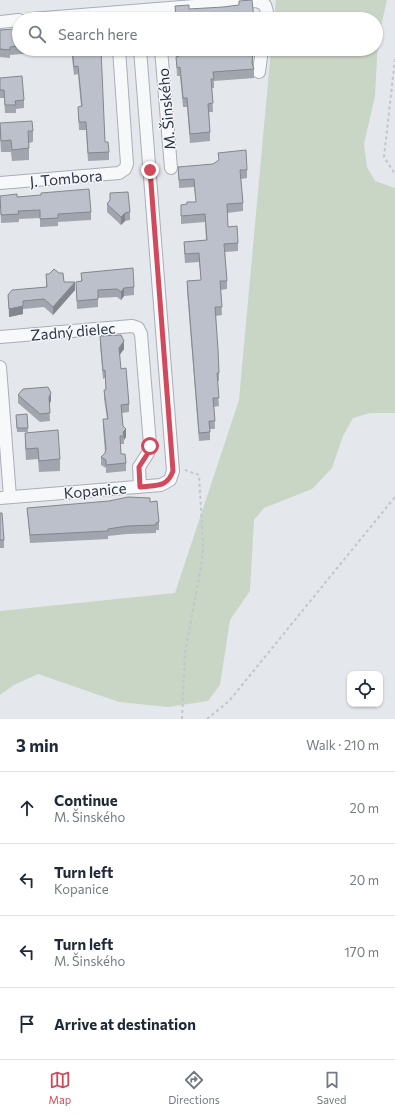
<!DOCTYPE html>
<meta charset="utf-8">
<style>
body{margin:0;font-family:Commissioner,sans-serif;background:#f6f6f7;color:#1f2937}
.controls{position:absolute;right:12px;bottom:12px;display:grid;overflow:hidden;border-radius:8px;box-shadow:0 1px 3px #0004}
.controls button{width:36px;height:36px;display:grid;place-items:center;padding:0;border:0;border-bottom:1px solid #e0e1e3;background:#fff;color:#1f2937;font:20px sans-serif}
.stop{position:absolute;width:12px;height:12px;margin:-9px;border:3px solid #d1495b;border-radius:50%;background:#fff}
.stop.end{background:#d1495b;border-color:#fff;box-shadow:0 1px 4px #0008}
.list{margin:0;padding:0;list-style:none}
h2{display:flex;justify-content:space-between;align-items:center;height:52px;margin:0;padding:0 16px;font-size:17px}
h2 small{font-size:13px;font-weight:400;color:#747a83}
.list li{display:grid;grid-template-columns:26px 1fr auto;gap:12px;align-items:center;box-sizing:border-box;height:72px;padding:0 16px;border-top:1px solid #e0e1e3}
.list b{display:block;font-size:15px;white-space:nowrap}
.list p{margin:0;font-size:13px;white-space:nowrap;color:#747a83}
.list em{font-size:13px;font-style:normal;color:#747a83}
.icon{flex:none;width:22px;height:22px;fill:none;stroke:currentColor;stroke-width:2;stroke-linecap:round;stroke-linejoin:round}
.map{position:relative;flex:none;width:395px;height:719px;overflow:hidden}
.search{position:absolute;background:#fff;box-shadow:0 1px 3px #0004;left:12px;right:12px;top:12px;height:44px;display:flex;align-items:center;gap:10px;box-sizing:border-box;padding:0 14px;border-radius:22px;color:#747a83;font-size:15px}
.sheet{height:340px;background:#fff}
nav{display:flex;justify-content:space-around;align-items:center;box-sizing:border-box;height:56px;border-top:1px solid #e0e1e3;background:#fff;font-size:11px;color:#747a83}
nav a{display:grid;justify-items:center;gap:2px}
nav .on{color:#d1495b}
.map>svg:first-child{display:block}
.green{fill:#c9d6c5}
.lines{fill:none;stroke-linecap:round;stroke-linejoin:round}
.minor-casing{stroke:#a9aeb7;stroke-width:14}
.path{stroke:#c2c5cb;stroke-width:2;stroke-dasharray:3 3;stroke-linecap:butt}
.minor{stroke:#f7f8fa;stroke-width:12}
.wall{fill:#a1a5ae}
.shaded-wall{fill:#83868d}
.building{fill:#bbc0ca;stroke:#83868d}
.route{stroke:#d1495b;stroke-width:5}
.labels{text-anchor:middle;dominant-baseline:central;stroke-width:3;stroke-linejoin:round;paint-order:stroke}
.street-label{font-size:15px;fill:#2b3445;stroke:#f4f6f9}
</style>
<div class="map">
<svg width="395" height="719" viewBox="0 0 395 719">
<rect width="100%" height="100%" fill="#e4e7ec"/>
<!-- green -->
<path class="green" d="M 276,0 L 387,0 L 378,40 L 375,96 L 364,144 L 367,167 L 375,181 L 395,188 L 395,413 L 370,413 L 353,418 L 343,436 L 332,468 L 312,489 L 264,508 L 254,520 L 250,591 L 230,620 L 220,685 L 208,701 L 168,707 L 119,702 L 38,674 L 14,685 L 0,695 L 0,611 L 175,593 L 239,400 L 271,49 L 376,49 L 376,19 L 274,19 Z"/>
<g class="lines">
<defs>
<path id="minor" d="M 31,19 L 257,1 L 265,5 L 267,12 L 266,19
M 0,22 L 19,20
M 161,49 L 171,168
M 259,72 L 262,49
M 0,183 L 119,173 L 125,169 L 127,164 L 119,49
M 0,337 L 132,326 L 138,328 L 141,334 L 150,445 L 148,453 L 139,467 L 140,487
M 0,367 L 10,497
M 0,498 L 161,485 L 170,480 L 173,471 L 140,49"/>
</defs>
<!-- minor casing -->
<use href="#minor" class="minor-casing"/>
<!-- path -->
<path class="path" d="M 395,59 L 384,157 L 395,174
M 182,719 L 185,653 L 202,561 L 203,542 L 199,475 L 185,470
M 207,719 L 229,701 L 395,497"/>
<!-- minor -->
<use href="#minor" class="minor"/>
</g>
<!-- wall -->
<path class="wall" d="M 0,30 L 15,34 L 19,34 L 19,49 L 34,49 L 34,53 L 10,55 L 10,58 L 0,57 Z
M 71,49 L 93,49 L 105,142 L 109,152 L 109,160 L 88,161 L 86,130 L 79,130 L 78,107 L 81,106 L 78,74 L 74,75 Z
M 178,49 L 253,49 L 252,65 L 254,69 L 254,78 L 214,81 L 214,88 L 212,88 L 213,112 L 209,112 L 210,132 L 210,141 L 190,143 L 187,107 L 183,107 L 180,76 L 177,76 L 176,57 L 179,56 Z
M 0,78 L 24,100 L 24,108 L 16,109 L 16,113 L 5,113 L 4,98 L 0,98 Z
M 0,123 L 33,131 L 33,142 L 29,143 L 29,160 L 12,161 L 11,152 L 1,152 L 0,135 Z
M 178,167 L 247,170 L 247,178 L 241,179 L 243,203 L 243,211 L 227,213 L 228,227 L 238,243 L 238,251 L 225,252 L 227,281 L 227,289 L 221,290 L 222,315 L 216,316 L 219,373 L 219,381 L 217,381 L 219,406 L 214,407 L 215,429 L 210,429 L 210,440 L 199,441 L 187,290 L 187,281 L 201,280 L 199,262 L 185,263 L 184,250 L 184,242 L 206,240 L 205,222 L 181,224 L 181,205 L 187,204 L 196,202 L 194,187 L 179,188 Z
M 110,193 L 130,212 L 130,220 L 125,221 L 121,225 L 107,212 L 107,204 L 110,200 Z
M 0,196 L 17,197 L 91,212 L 91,220 L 58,222 L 58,226 L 40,227 L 40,218 L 19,219 L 19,222 L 1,223 Z
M 81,273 L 134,287 L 134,295 L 124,296 L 121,300 L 117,297 L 98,298 L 98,307 L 77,309 L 76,282 L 81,281 Z
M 46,274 L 64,282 L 75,290 L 53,315 L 44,307 L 23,309 L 23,314 L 9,317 L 8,295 L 46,287 Z
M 100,336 L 124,349 L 119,355 L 121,369 L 129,404 L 129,412 L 122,413 L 123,426 L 126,437 L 124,440 L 124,444 L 120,444 L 121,454 L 126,463 L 126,471 L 106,473 L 106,468 L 101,465 L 101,457 L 105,453 L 105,452 L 103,427 L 103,419 L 107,419 L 104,398 L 104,390 L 106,390 L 105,378 L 103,379 L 100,344 Z
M 18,395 L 51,401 L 49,404 L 50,421 L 40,422 L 18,403 Z
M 27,414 L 28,432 L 17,432 L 16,419 Z
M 25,433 L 60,459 L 60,471 L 39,472 L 38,459 L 26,460 L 25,444 Z
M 150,502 L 159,522 L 159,530 L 156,530 L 156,533 L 127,534 L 108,536 L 108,539 L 30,543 L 27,508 Z
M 0,513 L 4,540 L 4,548 L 0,548 Z"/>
<!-- shaded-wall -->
<path class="shaded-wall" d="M 253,51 L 253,60 L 252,71 L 252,63 Z
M 125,213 L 125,221 L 121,225 L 121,217 Z
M 75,282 L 75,290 L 53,315 L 53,307 Z
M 124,288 L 124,296 L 121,300 L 121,292 Z
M 23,306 L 23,314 L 9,317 L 9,309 Z
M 124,341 L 124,349 L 119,356 L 119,348 Z
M 51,393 L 51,401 L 49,405 L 49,397 Z
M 126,429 L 126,437 L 124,440 L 123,432 Z"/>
<!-- building -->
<path class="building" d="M 252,0 L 254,19 L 173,19 L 176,18 L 175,6 L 189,5 L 189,9 L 223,7 L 239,5 L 239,1 Z
M 15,29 L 15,34 L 19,34 L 19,46 L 10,47 L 10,50 L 0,49 L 0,30 Z
M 72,49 L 101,49 L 105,142 L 108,142 L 109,152 L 88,153 L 86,122 L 79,122 L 78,107 L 82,106 L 78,66 L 74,67 Z
M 179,49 L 253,49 L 252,63 L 254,69 L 213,72 L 214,79 L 211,79 L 213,103 L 208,104 L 210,132 L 190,134 L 187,98 L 183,98 L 180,67 L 177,68 L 176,57 L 179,56 Z
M 22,76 L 24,100 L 15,101 L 16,105 L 5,105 L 4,90 L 0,90 L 0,78 Z
M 32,121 L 33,131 L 28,131 L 29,148 L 12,150 L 11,140 L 1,141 L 0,123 Z
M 246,150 L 247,170 L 240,170 L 243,203 L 227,204 L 228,227 L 237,226 L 238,243 L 224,244 L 227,281 L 220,281 L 222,307 L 215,307 L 218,349 L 219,373 L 217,373 L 219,398 L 213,398 L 215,421 L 209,421 L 210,432 L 199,433 L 187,281 L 201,280 L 199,253 L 185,254 L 184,242 L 207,240 L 205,214 L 181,216 L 181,205 L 187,204 L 187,202 L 196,202 L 194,179 L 179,180 L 178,167 L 213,164 L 219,160 L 218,153 Z
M 89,189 L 91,212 L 58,214 L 58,218 L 40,219 L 40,210 L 18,211 L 19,214 L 1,215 L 0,196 L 17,194 L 17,197 L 41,195 L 41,193 Z
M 128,192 L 130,212 L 125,213 L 121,217 L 107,204 L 110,200 L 110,193 Z
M 133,268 L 134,287 L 124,288 L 121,292 L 117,289 L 98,290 L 98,299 L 77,301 L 76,282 L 82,281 L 81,273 Z
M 54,269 L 59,273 L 63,273 L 64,282 L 75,282 L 53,307 L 44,299 L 23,301 L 23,306 L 9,309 L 8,295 L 12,290 L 47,287 L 46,274 L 49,274 Z
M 121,335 L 124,341 L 119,348 L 121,369 L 126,368 L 129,404 L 121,405 L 123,426 L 126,429 L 123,432 L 124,436 L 120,436 L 121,454 L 125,454 L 126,463 L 106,465 L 106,460 L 101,457 L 105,453 L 106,449 L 103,419 L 108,419 L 104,390 L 106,390 L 105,370 L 103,371 L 100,336 Z
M 48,387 L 51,393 L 49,397 L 50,413 L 40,414 L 18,395 L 23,389 Z
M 27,414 L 28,428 L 17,428 L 16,415 Z
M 58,430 L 60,459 L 39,461 L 38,448 L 26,449 L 25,433 Z
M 128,497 L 150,498 L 150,502 L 157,501 L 159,522 L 156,523 L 156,525 L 127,526 L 108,529 L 108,531 L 30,535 L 27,508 L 109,501 Z
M 0,513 L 2,513 L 4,540 L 0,540 Z"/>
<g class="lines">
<!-- route -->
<path class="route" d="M 150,446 L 148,453 L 139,467 L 140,487 C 156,485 167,488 173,471 L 150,170"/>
</g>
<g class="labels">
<!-- street labels -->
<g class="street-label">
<text transform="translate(166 109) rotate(-95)">M. Šinského</text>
<text transform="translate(66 178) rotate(-5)">J. Tombora</text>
<text transform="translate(73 331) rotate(-5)">Zadný dielec</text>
<text transform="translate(95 490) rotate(-5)">Kopanice</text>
</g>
</g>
</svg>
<div class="controls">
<button><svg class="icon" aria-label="locate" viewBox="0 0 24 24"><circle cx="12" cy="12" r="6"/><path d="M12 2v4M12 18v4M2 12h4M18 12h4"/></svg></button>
</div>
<div class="stop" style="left:150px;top:446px"></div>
<div class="stop end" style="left:150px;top:170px"></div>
<div class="search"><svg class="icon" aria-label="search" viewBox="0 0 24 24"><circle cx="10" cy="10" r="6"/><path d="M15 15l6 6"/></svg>Search here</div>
</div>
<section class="sheet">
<h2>3 min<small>Walk · 210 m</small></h2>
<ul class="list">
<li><svg class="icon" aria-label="ahead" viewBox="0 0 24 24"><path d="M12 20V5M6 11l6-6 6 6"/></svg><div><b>Continue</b><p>M. Šinského</p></div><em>20 m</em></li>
<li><svg class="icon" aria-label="left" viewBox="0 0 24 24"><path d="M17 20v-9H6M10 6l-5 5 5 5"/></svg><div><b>Turn left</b><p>Kopanice</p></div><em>20 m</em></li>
<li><svg class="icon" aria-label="left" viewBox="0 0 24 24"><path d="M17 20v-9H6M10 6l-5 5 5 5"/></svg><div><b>Turn left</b><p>M. Šinského</p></div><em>170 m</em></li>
<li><svg class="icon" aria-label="arrive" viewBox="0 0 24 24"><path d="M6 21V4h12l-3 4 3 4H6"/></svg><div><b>Arrive at destination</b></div></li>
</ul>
</section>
<nav>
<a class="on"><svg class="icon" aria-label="map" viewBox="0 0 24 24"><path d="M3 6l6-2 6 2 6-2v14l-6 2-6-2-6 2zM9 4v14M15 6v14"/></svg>Map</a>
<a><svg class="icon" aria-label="directions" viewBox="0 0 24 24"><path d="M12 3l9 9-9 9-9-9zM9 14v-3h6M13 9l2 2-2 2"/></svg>Directions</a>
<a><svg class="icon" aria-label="saved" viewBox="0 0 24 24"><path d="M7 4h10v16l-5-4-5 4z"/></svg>Saved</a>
</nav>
